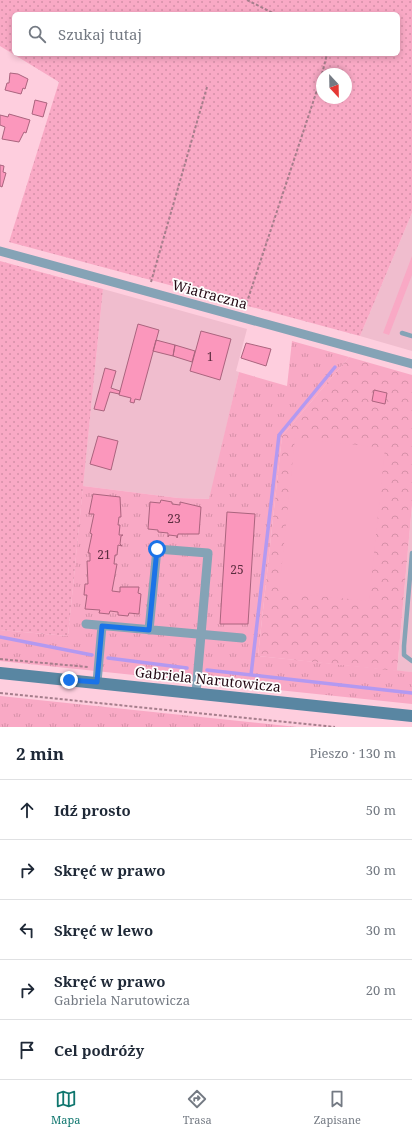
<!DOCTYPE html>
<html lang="pl">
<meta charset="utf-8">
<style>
body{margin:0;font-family:"Noto Serif",serif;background:#f2f2f3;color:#1f2937}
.compass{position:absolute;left:316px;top:68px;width:36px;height:36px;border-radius:50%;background:#fff;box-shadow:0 2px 6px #0003;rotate:158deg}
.stop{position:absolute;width:12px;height:12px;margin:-9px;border:3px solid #1a73e8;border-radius:50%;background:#fff}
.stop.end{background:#1a73e8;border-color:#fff;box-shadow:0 1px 4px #0008}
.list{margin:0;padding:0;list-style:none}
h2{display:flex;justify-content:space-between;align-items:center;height:52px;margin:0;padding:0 16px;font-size:17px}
h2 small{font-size:13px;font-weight:400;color:#747a83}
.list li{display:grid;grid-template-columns:26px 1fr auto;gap:12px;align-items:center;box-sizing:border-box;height:60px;padding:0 16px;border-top:1px solid #e0e1e3}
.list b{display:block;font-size:15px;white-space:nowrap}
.list p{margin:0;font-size:13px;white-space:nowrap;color:#747a83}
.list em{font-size:13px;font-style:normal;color:#747a83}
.icon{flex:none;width:22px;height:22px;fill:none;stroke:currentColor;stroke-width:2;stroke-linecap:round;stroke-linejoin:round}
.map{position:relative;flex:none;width:412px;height:727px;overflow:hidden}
.search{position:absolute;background:#fff;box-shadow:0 2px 6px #0003;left:12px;right:12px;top:12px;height:44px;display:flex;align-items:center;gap:10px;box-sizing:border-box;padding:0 14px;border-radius:6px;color:#747a83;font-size:15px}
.sheet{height:352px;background:#fff}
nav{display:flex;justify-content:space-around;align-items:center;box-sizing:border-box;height:56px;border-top:1px solid #e0e1e3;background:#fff;font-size:11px;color:#747a83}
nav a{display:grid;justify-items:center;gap:2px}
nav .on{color:#0f766e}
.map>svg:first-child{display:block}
.built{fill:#f0bdce}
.grass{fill:url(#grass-tufts)}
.park{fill:url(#park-crowns)}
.garden{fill:url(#garden-dots);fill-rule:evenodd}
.pitch{fill:#f9a9c5}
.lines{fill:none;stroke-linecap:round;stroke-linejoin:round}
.stream{stroke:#b399f1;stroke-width:3.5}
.building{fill:#fb97bc;stroke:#aa647e}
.path{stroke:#a67e8c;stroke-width:2;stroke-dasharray:3 2;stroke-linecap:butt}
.lane{stroke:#85a3b6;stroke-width:4.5}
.street{stroke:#85a3b6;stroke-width:9}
.secondary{stroke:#5986a2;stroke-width:12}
.route{stroke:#1a73e8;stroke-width:5}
.labels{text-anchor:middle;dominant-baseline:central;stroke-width:3.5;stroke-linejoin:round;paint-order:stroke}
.number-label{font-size:12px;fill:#5a2c3e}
.street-label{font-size:14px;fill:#240914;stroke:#fefefe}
</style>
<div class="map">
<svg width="412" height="727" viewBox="0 0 412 727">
<defs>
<pattern id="grass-tufts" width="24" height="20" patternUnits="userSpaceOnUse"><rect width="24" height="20" fill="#f9a9c5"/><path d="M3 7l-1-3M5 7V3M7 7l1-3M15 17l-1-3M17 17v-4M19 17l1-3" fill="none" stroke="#d590a8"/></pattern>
<pattern id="park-crowns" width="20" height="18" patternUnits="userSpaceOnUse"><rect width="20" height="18" fill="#f9a9c5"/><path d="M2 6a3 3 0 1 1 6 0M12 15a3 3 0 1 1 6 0" fill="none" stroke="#d590a8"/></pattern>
<pattern id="garden-dots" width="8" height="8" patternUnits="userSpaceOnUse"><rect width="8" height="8" fill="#f9a9c5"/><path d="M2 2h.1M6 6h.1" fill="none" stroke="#d590a8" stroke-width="1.8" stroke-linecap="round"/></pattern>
</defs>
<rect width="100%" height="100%" fill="#fecede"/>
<!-- built -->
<path class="built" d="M 412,213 L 412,351 L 360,336 Z
M 103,289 L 247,329 L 236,371 L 239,372 L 210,499 L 178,498 L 83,486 Z
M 412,505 L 412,672 L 397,671 Z"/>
<!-- grass -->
<path class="grass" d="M 292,341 L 349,357 L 282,436 L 258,656 L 412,672 L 412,704 L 0,661 L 0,630 L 68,636 L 83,486 L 178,498 L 209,499 L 239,372 L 287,386 Z
M 0,696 L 297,727 L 0,727 Z"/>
<!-- park -->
<path class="park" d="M 349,357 L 412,375 L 412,505 L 397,671 L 258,656 L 282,436 Z"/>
<!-- garden -->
<path class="garden" d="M 0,0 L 412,0 L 412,213 L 360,336 L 9,242 L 59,82 L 0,46 ZM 14,14 L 398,14 L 398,54 L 14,54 ZM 322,74 L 346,74 L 346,98 L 322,98 Z
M 0,261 L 103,289 L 68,636 L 0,630 Z"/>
<!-- pitch -->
<path class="pitch" d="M 412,256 L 412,275 L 389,335 L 383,333 Z
M 295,438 L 385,448 L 369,601 L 279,592 Z"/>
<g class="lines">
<!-- stream -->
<path class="stream" d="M 0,637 L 92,655
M 108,658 L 187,668
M 207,670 L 412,693
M 251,675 L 279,435 L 335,367"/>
</g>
<!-- building -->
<path class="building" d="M 10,73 L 18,74 L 28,79 L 25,89 L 23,88 L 21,94 L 5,90 L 7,83 L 9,83 Z
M 35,100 L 47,103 L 43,117 L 32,114 Z
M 9,114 L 30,120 L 26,133 L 24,132 L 19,142 L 2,139 L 5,127 L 0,125 L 0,115 L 8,117 Z
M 0,165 L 4,166 L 3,172 L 6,173 L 2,187 L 0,186 Z
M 138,324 L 159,330 L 140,400 L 135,399 L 134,403 L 130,402 L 131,398 L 119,395 Z
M 201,331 L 231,339 L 220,380 L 190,371 Z
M 156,340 L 175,345 L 173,356 L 153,351 Z
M 246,343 L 271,349 L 266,366 L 241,358 Z
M 175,345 L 195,351 L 192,362 L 173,356 Z
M 105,368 L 116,371 L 111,388 L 120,391 L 119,394 L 110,392 L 104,411 L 94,409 Z
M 374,390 L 387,393 L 385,404 L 372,401 Z
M 98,436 L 118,441 L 111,470 L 90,464 Z
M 93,494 L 120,497 L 121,517 L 119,517 L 118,525 L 120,525 L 119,535 L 123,535 L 121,536 L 120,544 L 122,546 L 118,545 L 117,555 L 115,555 L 114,564 L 117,564 L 112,591 L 120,592 L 120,587 L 139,587 L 138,593 L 141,594 L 139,614 L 129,613 L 128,616 L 118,615 L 118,612 L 110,611 L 109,614 L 99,613 L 100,610 L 85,609 L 87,595 L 84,595 L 85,584 L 88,584 L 87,561 L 90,561 L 90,553 L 88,553 L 92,534 L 90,533 L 94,514 L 89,514 Z
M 161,500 L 172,502 L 172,504 L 180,505 L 180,502 L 201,507 L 199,534 L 178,534 L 177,538 L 177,536 L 169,535 L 168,537 L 168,533 L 158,532 L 158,530 L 148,529 L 150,502 L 160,503 Z
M 227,512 L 255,514 L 248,624 L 220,624 Z"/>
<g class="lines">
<!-- path -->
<path class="path" d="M 247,0 L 275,14
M 322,74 L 327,54
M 151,282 L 207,87
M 245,308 L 322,75
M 0,659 L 88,667
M 0,693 L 335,727"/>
<!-- lane -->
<path class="lane" d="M 402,333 L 412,336
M 412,553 L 404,646 L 404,655 L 412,661"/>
<!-- street -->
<path class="street" d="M 0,251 L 412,364
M 86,624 L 242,638
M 149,630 L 157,549 L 208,553 L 196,693
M 97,682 L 102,626"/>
<!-- secondary -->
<path class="secondary" d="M 0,673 L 412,716"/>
</g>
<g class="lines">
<!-- route -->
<path class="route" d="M 69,680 L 97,682 L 102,626 L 149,630 L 157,549"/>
</g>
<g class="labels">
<!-- number labels -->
<g class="number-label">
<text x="210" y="356">1</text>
<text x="174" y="518">23</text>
<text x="104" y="554">21</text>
<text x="237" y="569">25</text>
</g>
<!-- street labels -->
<g class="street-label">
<text transform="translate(210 294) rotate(15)">Wiatraczna</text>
<text transform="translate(208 679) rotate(6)">Gabriela Narutowicza</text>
</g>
</g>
</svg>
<svg class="compass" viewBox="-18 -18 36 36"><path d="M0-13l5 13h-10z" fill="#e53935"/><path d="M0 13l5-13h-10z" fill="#747a83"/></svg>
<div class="stop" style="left:157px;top:549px"></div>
<div class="stop end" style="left:69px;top:680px"></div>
<div class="search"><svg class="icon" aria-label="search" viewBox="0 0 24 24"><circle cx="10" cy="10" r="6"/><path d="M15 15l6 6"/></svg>Szukaj tutaj</div>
</div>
<section class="sheet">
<h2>2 min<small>Pieszo · 130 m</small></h2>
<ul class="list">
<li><svg class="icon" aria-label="ahead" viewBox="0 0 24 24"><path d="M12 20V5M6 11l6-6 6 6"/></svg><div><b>Idź prosto</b></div><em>50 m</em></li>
<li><svg class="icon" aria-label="right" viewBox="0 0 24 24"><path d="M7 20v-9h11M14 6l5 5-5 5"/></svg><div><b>Skręć w prawo</b></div><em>30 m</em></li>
<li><svg class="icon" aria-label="left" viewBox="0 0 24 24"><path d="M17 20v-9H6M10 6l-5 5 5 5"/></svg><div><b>Skręć w lewo</b></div><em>30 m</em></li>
<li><svg class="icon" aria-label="right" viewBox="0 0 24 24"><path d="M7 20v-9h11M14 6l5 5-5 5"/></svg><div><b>Skręć w prawo</b><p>Gabriela Narutowicza</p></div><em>20 m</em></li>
<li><svg class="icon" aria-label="arrive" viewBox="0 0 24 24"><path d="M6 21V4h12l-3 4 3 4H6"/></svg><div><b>Cel podróży</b></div></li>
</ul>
</section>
<nav>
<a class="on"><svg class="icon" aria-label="map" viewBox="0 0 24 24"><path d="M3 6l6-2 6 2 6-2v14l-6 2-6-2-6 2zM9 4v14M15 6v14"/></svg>Mapa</a>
<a><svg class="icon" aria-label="directions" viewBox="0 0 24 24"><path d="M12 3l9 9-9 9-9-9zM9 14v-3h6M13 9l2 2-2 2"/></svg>Trasa</a>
<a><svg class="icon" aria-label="saved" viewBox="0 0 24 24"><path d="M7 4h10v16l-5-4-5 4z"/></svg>Zapisane</a>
</nav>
